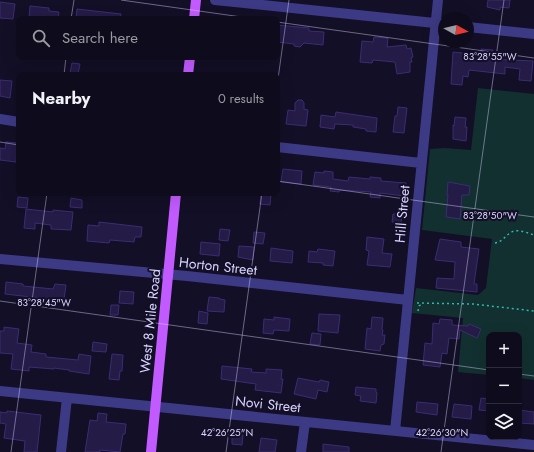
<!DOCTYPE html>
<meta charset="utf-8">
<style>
body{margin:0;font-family:Jost,sans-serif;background:#1c1929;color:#f1f3f6}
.controls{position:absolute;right:12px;bottom:12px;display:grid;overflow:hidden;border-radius:8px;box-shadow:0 4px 16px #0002}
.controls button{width:36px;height:36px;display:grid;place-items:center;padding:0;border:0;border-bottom:1px solid #2e2b3b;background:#0e0b1c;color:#f1f3f6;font:20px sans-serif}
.compass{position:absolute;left:438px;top:12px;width:36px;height:36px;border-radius:50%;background:#0e0b1c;box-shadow:0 4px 16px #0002;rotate:98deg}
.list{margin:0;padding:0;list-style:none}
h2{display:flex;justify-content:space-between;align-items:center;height:52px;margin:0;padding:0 16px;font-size:17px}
h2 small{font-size:13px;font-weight:400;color:#9b9ba3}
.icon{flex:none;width:22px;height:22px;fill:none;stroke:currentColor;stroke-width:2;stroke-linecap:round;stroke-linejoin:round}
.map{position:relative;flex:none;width:534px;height:452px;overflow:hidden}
.search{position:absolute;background:#0e0b1c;box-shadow:0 4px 16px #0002;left:16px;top:16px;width:264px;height:44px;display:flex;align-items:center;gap:10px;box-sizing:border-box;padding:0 14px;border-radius:8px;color:#9b9ba3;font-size:15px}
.panel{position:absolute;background:#0e0b1c;box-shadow:0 4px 16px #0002;left:16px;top:72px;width:264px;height:124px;border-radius:8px}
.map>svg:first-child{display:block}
.green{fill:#12302f}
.building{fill:#241b47;stroke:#3b2d73}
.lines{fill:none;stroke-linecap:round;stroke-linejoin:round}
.path{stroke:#2fb8b0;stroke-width:1.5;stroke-dasharray:2 3;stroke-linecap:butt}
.minor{stroke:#3d3a85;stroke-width:10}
.major{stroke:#c25bff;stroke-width:10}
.ticks{fill:none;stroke:#d9d4ff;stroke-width:1;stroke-opacity:0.45}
.labels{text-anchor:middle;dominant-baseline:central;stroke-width:4;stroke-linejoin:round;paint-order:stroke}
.street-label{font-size:14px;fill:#d9d4ff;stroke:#130f26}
.ticks-label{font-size:10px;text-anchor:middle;fill:#d9d4ff;stroke:#130f26;stroke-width:4;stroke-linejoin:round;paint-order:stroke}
</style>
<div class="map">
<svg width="534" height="452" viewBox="0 0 534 452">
<rect width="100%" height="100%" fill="#130f26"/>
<!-- green -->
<path class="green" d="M 478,88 L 534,94 L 534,380 L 519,378 L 519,335 L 489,335 L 489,375 L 458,372 L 463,318 L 412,313 L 416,288 L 478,295 L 486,288 L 492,239 L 422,230 L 430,149 L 445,148 L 471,150 Z"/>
<!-- building -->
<path class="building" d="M 488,0 L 510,0 L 509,8 L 500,7 L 500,10 L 487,7 Z
M 0,2 L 15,4 L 13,19 L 0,18 Z
M 30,6 L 49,8 L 49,11 L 59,12 L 58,19 L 29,19 Z
M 77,9 L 121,14 L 120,19 L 76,19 Z
M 277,25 L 309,28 L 309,31 L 324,32 L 323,45 L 304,43 L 300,47 L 294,46 L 294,44 L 277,42 Z
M 374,37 L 388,38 L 387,47 L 406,45 L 407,49 L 411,48 L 413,57 L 411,58 L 412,62 L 410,62 L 410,72 L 397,74 L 395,62 L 373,60 L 372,63 L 360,62 L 362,41 L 373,42 Z
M 481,49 L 493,50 L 492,59 L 533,61 L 531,81 L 519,80 L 520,69 L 505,67 L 505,74 L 469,70 L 468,77 L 463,76 L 462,85 L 451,84 L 453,52 L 481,55 Z
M 72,63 L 80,64 L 78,74 L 70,73 Z
M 0,80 L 12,81 L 10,98 L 0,96 Z
M 298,100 L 302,100 L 304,103 L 304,109 L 308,110 L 306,126 L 286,124 L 288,110 L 295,111 L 295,103 Z
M 398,107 L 407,108 L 404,133 L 393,132 L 395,116 L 397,116 Z
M 336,112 L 377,118 L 376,132 L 366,131 L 366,129 L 353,127 L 353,125 L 335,124 L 334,129 L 320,127 L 321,115 L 335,117 Z
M 455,117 L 466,118 L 465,127 L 467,127 L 466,141 L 453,139 L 453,125 L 454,126 Z
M 6,142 L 18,143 L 16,162 L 0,160 L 0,148 L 5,149 Z
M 283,169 L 302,171 L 301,184 L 281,182 Z
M 324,171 L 333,172 L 333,179 L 348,181 L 349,177 L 370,179 L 370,177 L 381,178 L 381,181 L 406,183 L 404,196 L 380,193 L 380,198 L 370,197 L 371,192 L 340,190 L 339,192 L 330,191 L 331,187 L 313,185 L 315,172 L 324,173 Z
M 448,182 L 470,186 L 469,195 L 462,195 L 460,219 L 446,217 L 448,195 L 447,195 Z
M 261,193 L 271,194 L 270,205 L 260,204 Z
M 18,197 L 28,198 L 27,208 L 17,207 Z
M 71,198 L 82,200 L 82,208 L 70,207 Z
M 26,209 L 53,212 L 53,210 L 73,212 L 71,230 L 51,229 L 51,225 L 35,223 L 35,229 L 24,228 Z
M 393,214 L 402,214 L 401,223 L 392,222 Z
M 99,222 L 142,227 L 141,237 L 135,237 L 134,242 L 110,240 L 109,243 L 87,241 L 88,225 L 99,226 Z
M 220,229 L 230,230 L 228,241 L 219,240 Z
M 254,232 L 265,233 L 263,244 L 253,243 Z
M 367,237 L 384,239 L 382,253 L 392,254 L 390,267 L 367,265 L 369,251 L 366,250 Z
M 440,239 L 461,242 L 461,247 L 479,249 L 474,284 L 477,284 L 477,292 L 436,288 L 437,278 L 454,279 L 455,262 L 435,260 Z
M 201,242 L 220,244 L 219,256 L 200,254 Z
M 239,246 L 254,247 L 253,260 L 238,257 Z
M 271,248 L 293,251 L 292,263 L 270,261 Z
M 318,249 L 335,251 L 333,266 L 323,265 L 323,263 L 308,262 L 309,251 L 317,252 Z
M 6,282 L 23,284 L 23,286 L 53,289 L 55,284 L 66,285 L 64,300 L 59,299 L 59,303 L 49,302 L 40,301 L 40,298 L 5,294 Z
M 120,291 L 134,292 L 133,304 L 119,303 Z
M 209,297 L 219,298 L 220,299 L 225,300 L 224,312 L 207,311 Z
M 111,305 L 119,305 L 118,315 L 110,315 Z
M 199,311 L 208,313 L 207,324 L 198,323 Z
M 319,314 L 340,315 L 338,333 L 318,331 Z
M 274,317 L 290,319 L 289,331 L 274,330 L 273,334 L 263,333 L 264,319 L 274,320 Z
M 372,317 L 383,318 L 382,330 L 383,330 L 382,335 L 385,335 L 384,344 L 381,345 L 380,351 L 365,349 L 367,328 L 371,329 Z
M 440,319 L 452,320 L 452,325 L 468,326 L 469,324 L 481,329 L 477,338 L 460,330 L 459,339 L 449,338 L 447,354 L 442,353 L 440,367 L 423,365 L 425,343 L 432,344 L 433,323 L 439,324 Z
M 4,327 L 19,329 L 17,343 L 32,345 L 31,352 L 46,354 L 46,357 L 78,360 L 79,354 L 91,356 L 89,374 L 69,371 L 69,370 L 54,368 L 54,369 L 29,367 L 29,371 L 11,369 L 13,354 L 0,353 L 0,331 L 4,331 Z
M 312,333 L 321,334 L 320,345 L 310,344 Z
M 93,342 L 107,344 L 106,352 L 92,351 Z
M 112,354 L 123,355 L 122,371 L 120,371 L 119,380 L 109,379 Z
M 222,366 L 252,369 L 251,372 L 266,373 L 266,369 L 282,370 L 281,379 L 283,379 L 281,393 L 255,390 L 256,384 L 221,379 Z
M 298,378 L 319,382 L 320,380 L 329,382 L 327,392 L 318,390 L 316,399 L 294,394 Z
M 356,387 L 376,389 L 376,392 L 377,393 L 376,403 L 360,401 L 361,396 L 355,395 Z
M 481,398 L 489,399 L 489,411 L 479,410 Z
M 417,402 L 438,404 L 437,415 L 416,412 Z
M 454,404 L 472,406 L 471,419 L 452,417 Z
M 519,410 L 534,412 L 534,424 L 519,423 Z
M 7,411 L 41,415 L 37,452 L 24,452 L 25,441 L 4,438 L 6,424 L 0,423 L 0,412 L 7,413 Z
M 98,413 L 107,414 L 106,422 L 126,424 L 125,434 L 123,434 L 120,452 L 100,450 L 100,452 L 85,452 L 90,420 L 97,421 Z
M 232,434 L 243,435 L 242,445 L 232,444 Z
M 261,438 L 277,440 L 275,452 L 259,452 Z
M 323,444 L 349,447 L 349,452 L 323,452 Z"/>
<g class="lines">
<!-- path -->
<path class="path" d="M 495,243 C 503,242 507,233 514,231 C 521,230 528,233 534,235
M 417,303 L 473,304 L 534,311
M 418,311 L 419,306 L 422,304"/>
<!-- minor -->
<path class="minor" d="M 215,0 L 444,24
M 468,27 L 534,34
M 0,119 L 19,122
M 277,147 L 421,163
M 0,259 L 187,276 L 408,300
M 0,391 L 534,445
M 395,431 L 438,0
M 61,452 L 67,398
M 301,452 L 305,422"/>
<!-- major -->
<path class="major" d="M 194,19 L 196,0
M 188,75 L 190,57
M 151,452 L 176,193"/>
</g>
<!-- ticks -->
<path class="ticks" d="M 121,0 L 256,19M 71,19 L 74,0M 277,22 L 534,58M 64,75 L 66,57M 277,86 L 289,0M 0,142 L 19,145M 277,181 L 534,217M 0,301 L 489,370M 519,374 L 534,376M 11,452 L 47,193M 226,452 L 262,193M 441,452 L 504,0"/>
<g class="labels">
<!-- street labels -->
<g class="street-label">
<text transform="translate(402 214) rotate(-85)">Hill Street</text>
<text transform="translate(218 266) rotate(6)">Horton Street</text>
<text transform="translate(150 321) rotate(-84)">West 8 Mile Road</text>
<text transform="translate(268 404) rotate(6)">Novi Street</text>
</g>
</g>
<g class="ticks-label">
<text x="490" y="60">83°28'55"W</text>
<text x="490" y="219">83°28'50"W</text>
<text x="44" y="306">83°28'45"W</text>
<text x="227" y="436">42°26'25"N</text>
<text x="442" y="436">42°26'30"N</text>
</g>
</svg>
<div class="controls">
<button>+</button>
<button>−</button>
<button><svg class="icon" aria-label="layers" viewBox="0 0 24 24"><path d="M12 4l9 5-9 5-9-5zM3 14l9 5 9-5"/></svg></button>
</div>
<svg class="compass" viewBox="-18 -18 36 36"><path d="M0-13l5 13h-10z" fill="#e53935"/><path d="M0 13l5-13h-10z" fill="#9b9ba3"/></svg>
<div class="search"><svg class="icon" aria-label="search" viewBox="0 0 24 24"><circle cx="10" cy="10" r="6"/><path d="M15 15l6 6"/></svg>Search here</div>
<section class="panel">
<h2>Nearby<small>0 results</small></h2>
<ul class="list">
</ul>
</section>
</div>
